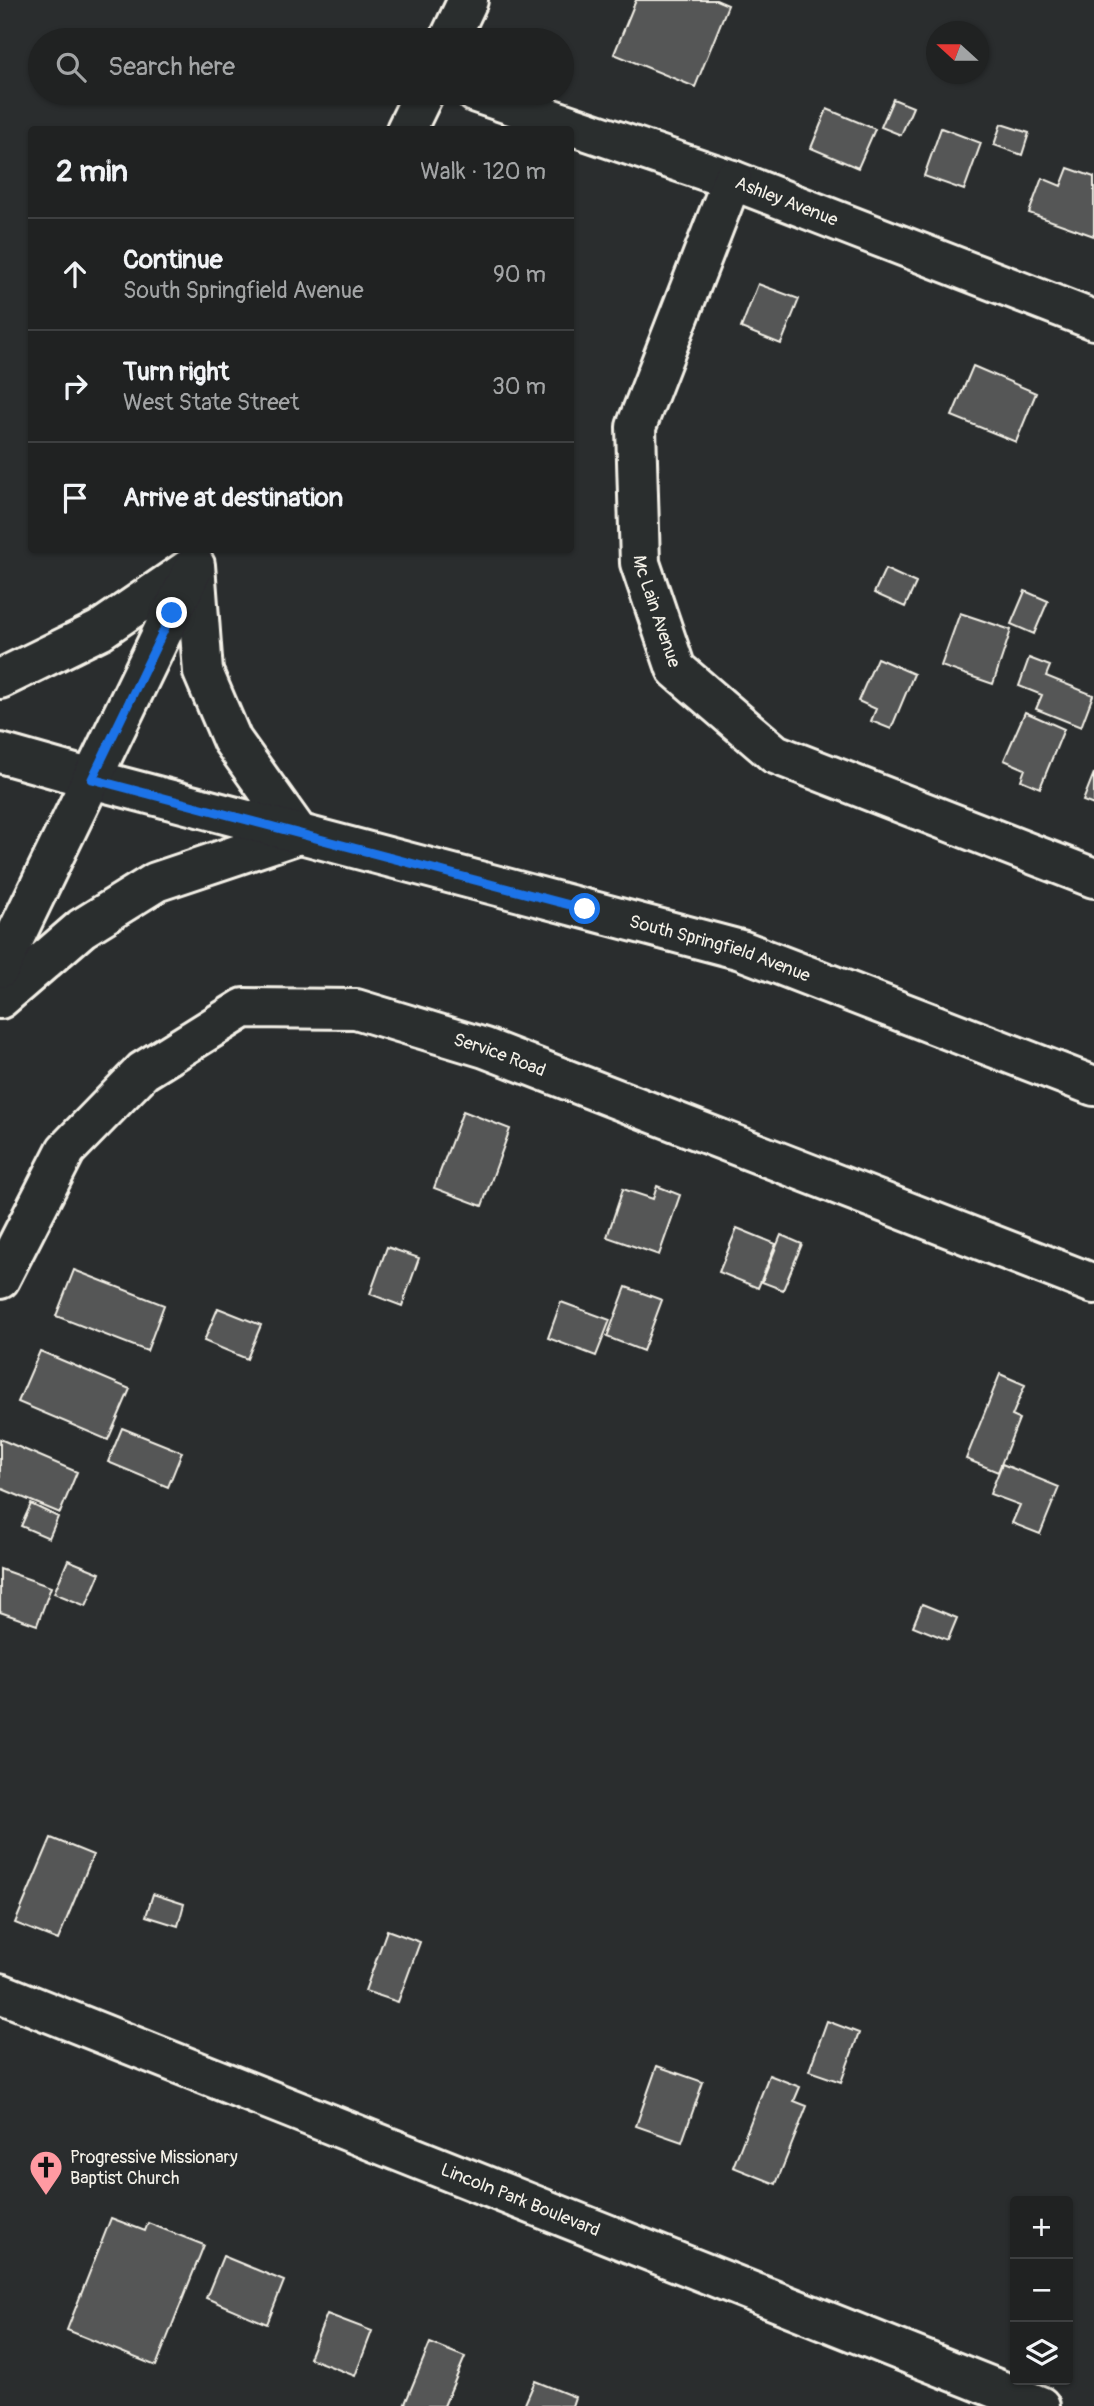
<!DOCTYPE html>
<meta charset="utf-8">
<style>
body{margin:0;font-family:Pangolin,sans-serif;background:#282a2a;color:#f1f3f6}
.controls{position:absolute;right:21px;bottom:21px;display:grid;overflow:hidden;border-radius:7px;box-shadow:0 2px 5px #0004}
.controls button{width:63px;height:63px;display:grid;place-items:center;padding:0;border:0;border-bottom:2px solid #3d3f40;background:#202222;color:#f1f3f6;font:35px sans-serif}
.compass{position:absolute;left:926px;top:21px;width:63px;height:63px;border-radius:50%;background:#202222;box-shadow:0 2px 5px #0004;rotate:291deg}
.stop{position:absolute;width:21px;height:21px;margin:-16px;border:5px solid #1a73e8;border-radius:50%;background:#fff}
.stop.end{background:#1a73e8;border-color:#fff;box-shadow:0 2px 7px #0008}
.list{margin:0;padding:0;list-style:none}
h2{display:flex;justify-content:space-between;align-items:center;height:91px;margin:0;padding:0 28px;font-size:30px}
h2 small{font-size:23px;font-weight:400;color:#a2a4a5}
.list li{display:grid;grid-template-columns:46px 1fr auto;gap:21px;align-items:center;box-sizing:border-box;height:112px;padding:0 28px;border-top:2px solid #3d3f40}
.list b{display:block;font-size:26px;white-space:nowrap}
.list p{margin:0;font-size:23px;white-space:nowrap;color:#a2a4a5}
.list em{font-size:23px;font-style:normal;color:#a2a4a5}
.icon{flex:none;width:38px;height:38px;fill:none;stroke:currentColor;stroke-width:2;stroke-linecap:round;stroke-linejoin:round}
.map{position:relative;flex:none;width:1094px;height:2406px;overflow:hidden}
.search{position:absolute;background:#202222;box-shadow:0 2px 5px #0004;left:28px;top:28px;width:546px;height:77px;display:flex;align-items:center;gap:18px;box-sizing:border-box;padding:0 24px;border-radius:38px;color:#a2a4a5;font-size:26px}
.panel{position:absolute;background:#202222;box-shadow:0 2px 5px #0004;left:28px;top:126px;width:546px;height:427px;border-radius:7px}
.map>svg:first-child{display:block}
.building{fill:#555756;stroke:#f4f1e8;stroke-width:2}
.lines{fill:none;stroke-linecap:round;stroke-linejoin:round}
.minor-casing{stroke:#f4f1e8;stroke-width:44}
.primary-casing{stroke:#f4f1e8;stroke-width:44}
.minor{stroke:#2a2d2e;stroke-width:38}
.primary{stroke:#2a2d2e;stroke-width:38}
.route{stroke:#1a73e8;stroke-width:9}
.labels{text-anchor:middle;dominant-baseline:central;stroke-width:5;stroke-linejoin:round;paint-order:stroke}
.street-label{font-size:18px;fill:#f4f1e8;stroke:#2a2d2e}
.poi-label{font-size:18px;fill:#f4f1e8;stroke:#2a2d2e;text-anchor:start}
</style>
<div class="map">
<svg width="1094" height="2406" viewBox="0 0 1094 2406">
<rect width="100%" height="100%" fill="#2a2d2e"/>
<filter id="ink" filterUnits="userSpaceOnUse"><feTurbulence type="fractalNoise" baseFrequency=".0143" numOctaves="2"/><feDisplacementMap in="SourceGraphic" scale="14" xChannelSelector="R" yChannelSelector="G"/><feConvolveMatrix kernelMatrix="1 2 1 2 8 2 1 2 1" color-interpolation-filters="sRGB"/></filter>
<g filter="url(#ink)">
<!-- building -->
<path class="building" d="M 636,0 L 716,0 L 728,5 L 695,87 L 614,54 Z
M 893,99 L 913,107 L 901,135 L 881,127 Z
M 827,109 L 875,129 L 858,168 L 811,148 Z
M 1001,124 L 1029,133 L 1022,155 L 994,145 Z
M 941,128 L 981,143 L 964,190 L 924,176 Z
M 1068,168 L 1094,177 L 1094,236 L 1029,213 L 1042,178 L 1061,186 Z
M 758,284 L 799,299 L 781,344 L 741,328 Z
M 973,366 L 1036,393 L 1016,442 L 952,416 Z
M 885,569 L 916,583 L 905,607 L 874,593 Z
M 1025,591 L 1048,601 L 1034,634 L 1011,624 Z
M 960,613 L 1011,630 L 993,684 L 941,666 Z
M 877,658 L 914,674 L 891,729 L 871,721 L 876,709 L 858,701 Z
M 1029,658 L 1050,666 L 1046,676 L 1093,695 L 1081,727 L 1036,709 L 1042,695 L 1019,686 Z
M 1025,712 L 1064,729 L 1040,788 L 1021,780 L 1025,769 L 1004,760 Z
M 1094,773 L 1094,805 L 1083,801 Z
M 463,1111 L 510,1129 L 482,1206 L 434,1188 Z
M 657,1186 L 680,1195 L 659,1255 L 607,1237 L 623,1189 L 653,1199 Z
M 737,1228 L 776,1244 L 758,1288 L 719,1272 Z
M 781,1235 L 802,1244 L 783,1290 L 762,1282 Z
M 387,1247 L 419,1258 L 402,1306 L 370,1294 Z
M 74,1270 L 164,1305 L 147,1351 L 56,1316 Z
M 626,1287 L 662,1300 L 643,1351 L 607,1337 Z
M 561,1302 L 610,1320 L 596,1356 L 548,1338 Z
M 218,1308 L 261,1325 L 247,1359 L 204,1341 Z
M 40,1351 L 130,1389 L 108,1440 L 18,1402 Z
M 1000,1374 L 1025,1385 L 1012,1416 L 1019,1419 L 998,1472 L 966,1459 Z
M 122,1428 L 182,1452 L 168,1487 L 108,1462 Z
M 0,1439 L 77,1472 L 60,1513 L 0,1488 Z
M 1002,1464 L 1059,1487 L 1040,1534 L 1012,1523 L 1020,1505 L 990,1494 Z
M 31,1504 L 58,1517 L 49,1538 L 21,1526 Z
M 68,1560 L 100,1573 L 86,1606 L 54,1593 Z
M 0,1569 L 51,1587 L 37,1625 L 0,1612 Z
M 922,1604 L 957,1618 L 948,1640 L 913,1626 Z
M 51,1838 L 93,1855 L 58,1940 L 15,1923 Z
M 153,1894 L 184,1904 L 178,1926 L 146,1916 Z
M 387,1930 L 420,1942 L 398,2002 L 365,1991 Z
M 827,2021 L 859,2033 L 841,2082 L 809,2071 Z
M 657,2066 L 703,2082 L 682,2142 L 636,2126 Z
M 769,2075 L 800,2087 L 794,2101 L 807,2106 L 776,2184 L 733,2167 Z
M 111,2218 L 145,2231 L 148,2223 L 204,2245 L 156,2366 L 67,2330 Z
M 223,2256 L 284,2281 L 267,2324 L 206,2298 Z
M 327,2314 L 372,2331 L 355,2376 L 309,2358 Z
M 430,2343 L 465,2357 L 444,2406 L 404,2406 Z
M 535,2381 L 575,2397 L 572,2406 L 524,2406 Z"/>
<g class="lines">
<defs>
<g id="minor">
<path id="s1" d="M 476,93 L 732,180 L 1094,320"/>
<path id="s2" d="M 732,180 L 636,427 L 640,563 L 676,669 L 775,754 L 1094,878"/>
<path id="s3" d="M 0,1279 L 66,1150 L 143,1071 L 244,1008 L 356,1009 L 485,1048 L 1094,1284"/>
<path id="s4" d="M 0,1993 L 1040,2406"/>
</g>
<g id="primary">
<path d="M 449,40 L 468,0"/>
<path d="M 406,130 L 424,93"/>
<path d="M 0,679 L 100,630 L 195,565 L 203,672 L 232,740 L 299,834 L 156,882 L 82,928 L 0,999"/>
<path id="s5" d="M 0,753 L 92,779 L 741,950 L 1094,1086"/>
<path d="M 0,968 L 194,567"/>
</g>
</defs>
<!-- minor casing -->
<use href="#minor" class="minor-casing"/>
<!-- primary casing -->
<use href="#primary" class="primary-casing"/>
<!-- minor -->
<use href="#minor" class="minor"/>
<!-- primary -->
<use href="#primary" class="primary"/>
</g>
</g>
<g class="lines" filter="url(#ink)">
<!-- route -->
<path class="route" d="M 172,613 L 92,779 L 585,909"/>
</g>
<!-- icons -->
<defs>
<symbol id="church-pin" viewBox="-11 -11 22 30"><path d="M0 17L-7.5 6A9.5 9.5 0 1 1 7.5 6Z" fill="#ff9aa2" stroke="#2a2d2e"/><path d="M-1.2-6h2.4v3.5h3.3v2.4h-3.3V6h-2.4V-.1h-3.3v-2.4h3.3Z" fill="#111"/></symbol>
</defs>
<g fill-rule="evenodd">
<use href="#church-pin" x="27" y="2148" width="38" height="52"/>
</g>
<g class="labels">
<!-- street labels -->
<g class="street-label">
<text stroke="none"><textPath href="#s1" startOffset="329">Ashley Avenue</textPath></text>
<text stroke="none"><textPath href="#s2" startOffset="452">Mc Lain Avenue</textPath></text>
<text stroke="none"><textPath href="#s5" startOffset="746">South Springfield Avenue</textPath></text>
<text stroke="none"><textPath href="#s3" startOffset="637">Service Road</textPath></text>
<text stroke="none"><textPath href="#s4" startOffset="560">Lincoln Park Boulevard</textPath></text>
</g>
<!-- poi labels -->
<g class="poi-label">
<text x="70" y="2157">Progressive Missionary<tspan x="70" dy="21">Baptist Church</tspan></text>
</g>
</g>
</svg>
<div class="controls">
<button>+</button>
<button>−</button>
<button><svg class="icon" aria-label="layers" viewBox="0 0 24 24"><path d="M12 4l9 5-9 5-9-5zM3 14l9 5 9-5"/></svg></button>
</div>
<svg class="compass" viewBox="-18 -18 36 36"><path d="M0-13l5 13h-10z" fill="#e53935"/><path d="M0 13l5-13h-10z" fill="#a2a4a5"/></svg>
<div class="stop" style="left:585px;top:909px"></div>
<div class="stop end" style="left:172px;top:613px"></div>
<div class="search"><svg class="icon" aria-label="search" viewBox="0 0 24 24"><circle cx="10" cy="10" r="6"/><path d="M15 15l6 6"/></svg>Search here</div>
<section class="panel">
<h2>2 min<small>Walk · 120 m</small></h2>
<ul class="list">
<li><svg class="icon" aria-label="ahead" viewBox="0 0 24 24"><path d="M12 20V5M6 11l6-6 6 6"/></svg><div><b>Continue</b><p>South Springfield Avenue</p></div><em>90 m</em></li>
<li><svg class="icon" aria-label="right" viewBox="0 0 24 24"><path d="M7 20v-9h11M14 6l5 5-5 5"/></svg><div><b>Turn right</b><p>West State Street</p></div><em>30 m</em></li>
<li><svg class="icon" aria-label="arrive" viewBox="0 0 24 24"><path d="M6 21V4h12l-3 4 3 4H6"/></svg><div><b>Arrive at destination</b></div></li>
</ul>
</section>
</div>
